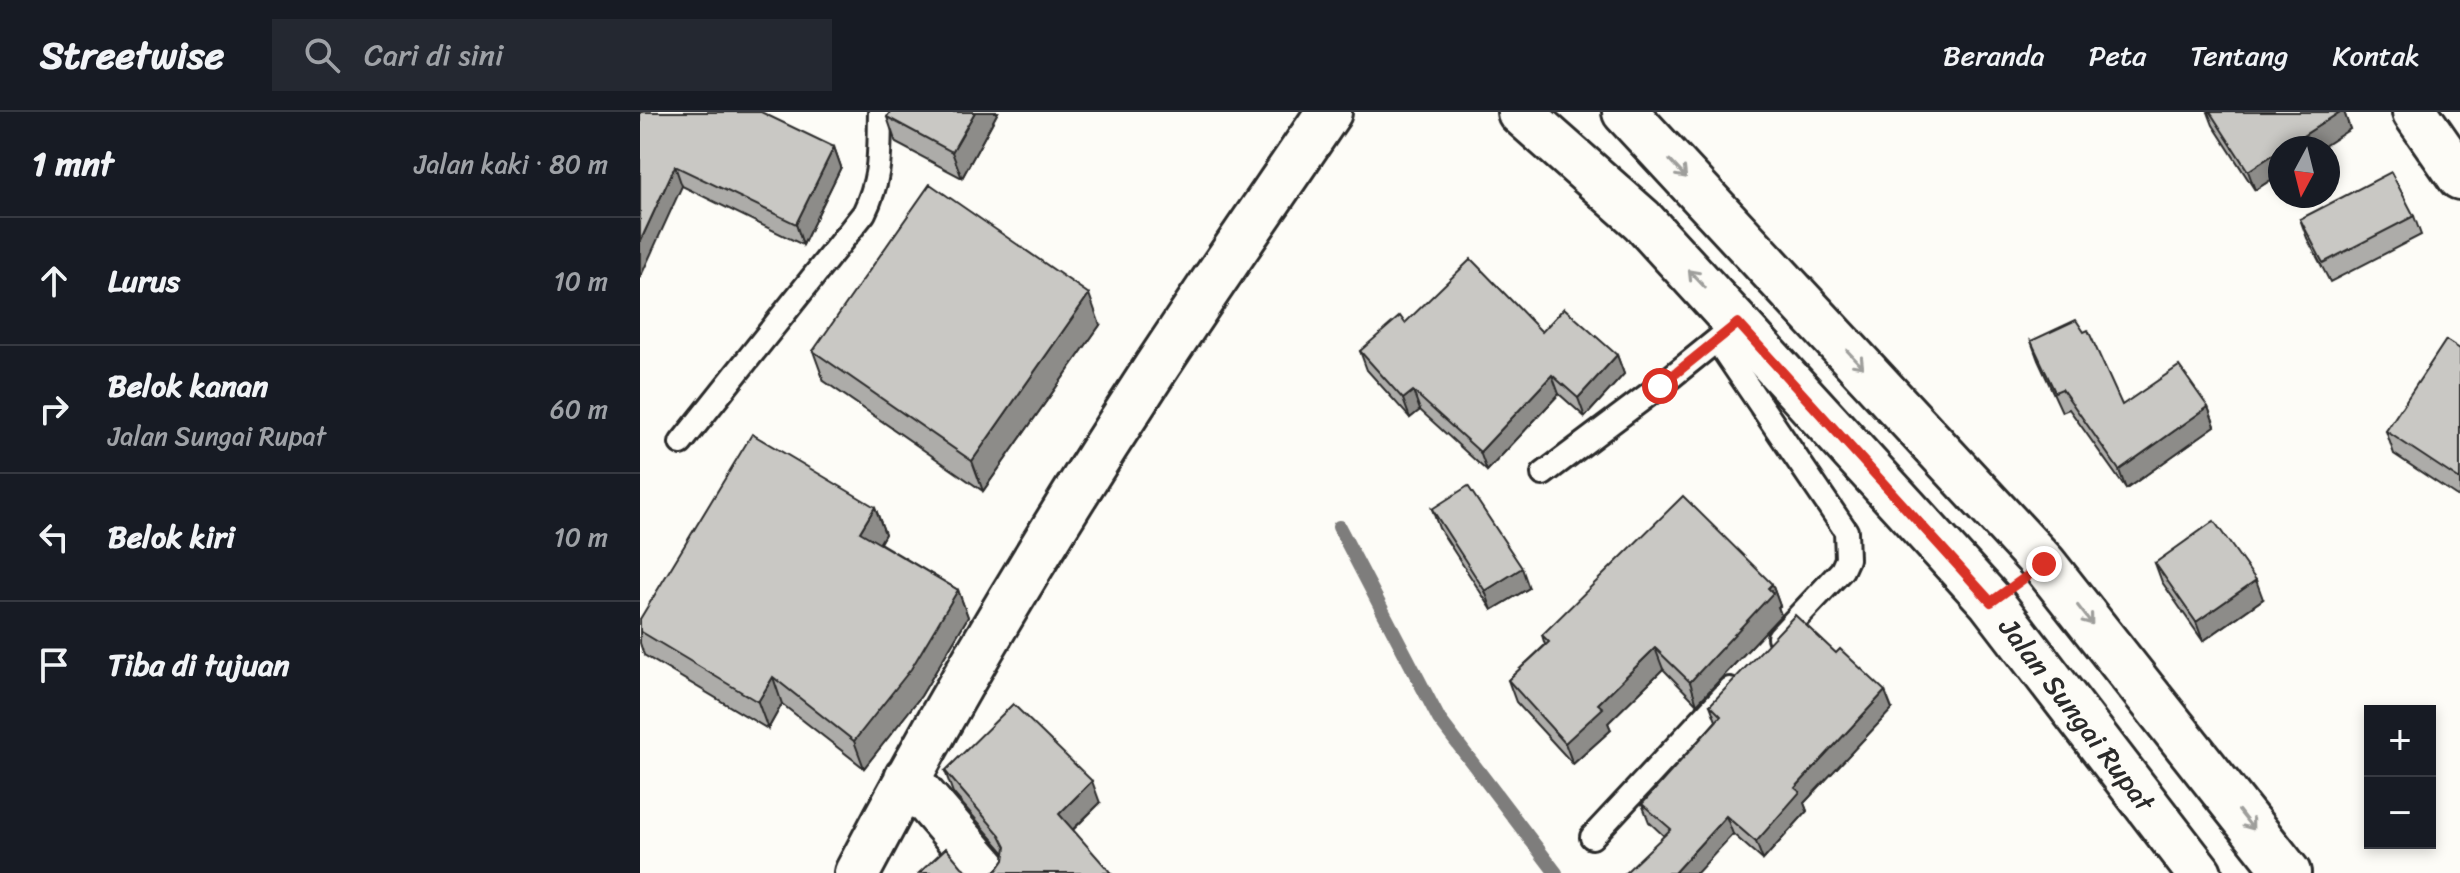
<!DOCTYPE html>
<html lang="id">
<meta charset="utf-8">
<style>
body{margin:0;font-family:Sriracha,sans-serif;background:#242831;color:#f1f3f6}
.controls{position:absolute;right:24px;bottom:24px;display:grid;overflow:hidden;border-radius:0px;box-shadow:0 4px 12px #0003}
.controls button{width:72px;height:72px;display:grid;place-items:center;padding:0;border:0;border-bottom:2px solid #363941;background:#171b24;color:#f1f3f6;font:40px sans-serif}
.compass{position:absolute;left:1628px;top:24px;width:72px;height:72px;border-radius:50%;background:#171b24;box-shadow:0 4px 12px #0003;rotate:187deg}
.stop{position:absolute;width:24px;height:24px;margin:-18px;border:6px solid #d93025;border-radius:50%;background:#fff}
.stop.end{background:#d93025;border-color:#fff;box-shadow:0 2px 8px #0008}
.list{margin:0;padding:0;list-style:none}
h2{display:flex;justify-content:space-between;align-items:center;height:104px;margin:0;padding:0 32px;font-size:34px}
h2 small{font-size:26px;font-weight:400;color:#9ea1a6}
.list li{display:grid;grid-template-columns:52px 1fr auto;gap:24px;align-items:center;box-sizing:border-box;height:128px;padding:0 32px;border-top:2px solid #363941}
.list b{display:block;font-size:30px;white-space:nowrap}
.list p{margin:0;font-size:26px;white-space:nowrap;color:#9ea1a6}
.list em{font-size:26px;font-style:normal;color:#9ea1a6}
.icon{flex:none;width:44px;height:44px;fill:none;stroke:currentColor;stroke-width:2;stroke-linecap:round;stroke-linejoin:round}
.map{position:relative;flex:none;width:1820px;height:761px;overflow:hidden}
header{display:flex;align-items:center;gap:48px;box-sizing:border-box;height:112px;padding:0 40px;background:#171b24;border-bottom:2px solid #363941}
header strong{font-size:38px}
nav{display:flex;gap:44px;margin-inline-start:auto;font-size:28px}
.search{width:560px;height:72px;background:#242831;display:flex;align-items:center;gap:20px;box-sizing:border-box;padding:0 28px;border-radius:0px;color:#9ea1a6;font-size:30px}
main{display:flex}
aside{flex:1;background:#171b24}
.map>svg:first-child{display:block}
.lines{fill:none;stroke-linecap:round;stroke-linejoin:round}
.stream{stroke:#7e7d7b;stroke-width:14}
.service-casing{stroke:#2b2b2b;stroke-width:28}
.minor-casing{stroke:#2b2b2b;stroke-width:50}
.primary-casing{stroke:#2b2b2b;stroke-width:50}
.service{stroke:#fdfcf7;stroke-width:22}
.minor{stroke:#fdfcf7;stroke-width:44}
.primary{stroke:#fdfcf7;stroke-width:44}
.wall{fill:#adaca9;stroke:#2b2b2b;stroke-width:2}
.shaded-wall{fill:#8d8c89;stroke:#2b2b2b;stroke-width:2}
.building{fill:#c9c8c4;stroke:#2b2b2b;stroke-width:2}
.oneway{stroke:#9e9e9b}
.route{stroke:#d93025;stroke-width:10}
.labels{text-anchor:middle;dominant-baseline:central;stroke-width:6;stroke-linejoin:round;paint-order:stroke}
.street-label{font-size:28px;fill:#2b2b2b;stroke:#fdfcf7}
</style>
<header>
<strong>Streetwise</strong>
<div class="search"><svg class="icon" aria-label="search" viewBox="0 0 24 24"><circle cx="10" cy="10" r="6"/><path d="M15 15l6 6"/></svg>Cari di sini</div>
<nav><a>Beranda</a><a>Peta</a><a>Tentang</a><a>Kontak</a></nav>
</header>
<main>
<aside>
<h2>1 mnt<small>Jalan kaki · 80 m</small></h2>
<ul class="list">
<li><svg class="icon" aria-label="ahead" viewBox="0 0 24 24"><path d="M12 20V5M6 11l6-6 6 6"/></svg><div><b>Lurus</b></div><em>10 m</em></li>
<li><svg class="icon" aria-label="right" viewBox="0 0 24 24"><path d="M7 20v-9h11M14 6l5 5-5 5"/></svg><div><b>Belok kanan</b><p>Jalan Sungai Rupat</p></div><em>60 m</em></li>
<li><svg class="icon" aria-label="left" viewBox="0 0 24 24"><path d="M17 20v-9H6M10 6l-5 5 5 5"/></svg><div><b>Belok kiri</b></div><em>10 m</em></li>
<li><svg class="icon" aria-label="arrive" viewBox="0 0 24 24"><path d="M6 21V4h12l-3 4 3 4H6"/></svg><div><b>Tiba di tujuan</b></div></li>
</ul>
</aside>
<div class="map">
<svg width="1820" height="761" viewBox="0 0 1820 761">
<rect width="100%" height="100%" fill="#fdfcf7"/>
<filter id="ink" filterUnits="userSpaceOnUse"><feTurbulence type="fractalNoise" baseFrequency=".0125" numOctaves="2"/><feDisplacementMap in="SourceGraphic" scale="16" xChannelSelector="R" yChannelSelector="G"/><feConvolveMatrix kernelMatrix="1 2 1 2 8 2 1 2 1" color-interpolation-filters="sRGB"/></filter>
<g filter="url(#ink)">
<g class="lines">
<!-- stream -->
<path class="stream" d="M 699,415 L 799,607 L 916,761"/>
<defs>
<path id="service" d="M 1077,229 L 1206,419 L 1207,447 L 1202,458 L 1139,525
M 41,331 L 224,101 C 242,64 239,40 240,0
M 903,362 L 1020,274 L 1088,219
M 952,725 L 1090,577"/>
<path id="minor" d="M 1775,0 L 1820,65
M 267,666 L 349,761
M 217,761 C 305,593 403,429 506,271 C 565,180 628,90 689,0"/>
<g id="primary">
<path id="s1" d="M 880,0 L 1002,108 L 1351,490 L 1559,761"/>
<path d="M 985,0 L 1404,452 L 1648,761"/>
</g>
</defs>
<!-- service casing -->
<use href="#service" class="service-casing"/>
<!-- minor casing -->
<use href="#minor" class="minor-casing"/>
<!-- primary casing -->
<use href="#primary" class="primary-casing"/>
<!-- service -->
<use href="#service" class="service"/>
<!-- minor -->
<use href="#minor" class="minor"/>
<!-- primary -->
<use href="#primary" class="primary"/>
</g>
<!-- wall -->
<path class="wall" d="M 0,0 L 194,35 L 201,55 L 163,133 L 42,74 Z
M 250,0 L 358,0 L 322,66 L 256,31 L 247,5 Z
M 1568,0 L 1704,0 L 1710,17 L 1640,36 L 1640,62 L 1615,78 L 1573,13 Z
M 1774,104 L 1781,123 L 1690,170 L 1667,126 L 1660,107 Z
M 765,211 L 902,220 L 977,243 L 984,262 L 945,305 L 919,282 L 847,359 L 780,298 L 770,306 L 727,258 L 720,239 Z
M 460,213 L 343,379 L 184,269 L 173,239 Z
M 1391,229 L 1482,293 L 1568,295 L 1575,314 L 1486,377 L 1429,297 L 1422,300 L 1398,248 Z
M 1820,237 L 1820,386 L 1754,342 L 1746,319 Z
M 235,395 L 245,422 L 240,431 L 318,478 L 328,505 L 281,584 L 224,656 L 142,592 L 128,617 L 4,543 L 0,531 L 0,507 Z
M 792,397 L 889,476 L 852,498 L 799,416 Z
M 1515,451 L 1623,487 L 1563,529 L 1522,470 Z
M 1132,472 L 1140,494 L 1138,495 L 1141,503 L 1057,592 L 1023,557 L 968,611 L 971,618 L 933,652 L 876,590 L 868,568 L 905,533 L 902,523 Z
M 1070,593 L 1252,597 L 1164,691 L 1167,699 L 1123,748 L 1093,722 L 1024,724 L 1009,710 L 1002,692 L 1076,609 Z
M 305,659 L 460,691 L 433,718 L 357,758 L 364,748 L 365,741 L 313,681 Z"/>
<!-- shaded-wall -->
<path class="shaded-wall" d="M 335,0 L 358,0 L 322,66 L 312,40 Z
M 1700,0 L 1704,0 L 1710,17 L 1681,36 L 1644,36 Z
M 194,35 L 201,55 L 163,133 L 156,112 Z
M 1640,38 L 1640,62 L 1615,78 L 1608,59 Z
M 35,54 L 42,74 L 0,166 L 0,130 Z
M 449,182 L 460,213 L 343,379 L 332,349 Z
M 977,243 L 984,262 L 945,305 L 938,286 Z
M 912,263 L 919,282 L 847,359 L 840,340 Z
M 773,279 L 780,298 L 770,306 L 763,287 Z
M 1568,295 L 1575,314 L 1486,377 L 1479,358 Z
M 235,395 L 245,422 L 230,447 L 220,420 Z
M 882,456 L 889,476 L 852,498 L 845,479 Z
M 1616,468 L 1623,487 L 1563,529 L 1556,510 Z
M 1132,472 L 1140,494 L 1138,495 L 1141,503 L 1057,592 L 1050,570 Z
M 318,478 L 328,505 L 281,584 L 224,656 L 214,629 Z
M 1015,536 L 1023,557 L 968,611 L 971,618 L 933,652 L 925,631 L 958,592 Z
M 133,565 L 142,592 L 128,617 L 118,590 Z
M 1245,579 L 1252,597 L 1164,691 L 1167,699 L 1123,748 L 1116,730 L 1155,676 Z
M 452,669 L 460,691 L 426,724 L 419,702 Z
M 1086,704 L 1093,722 L 1057,761 L 1034,761 Z"/>
<!-- building -->
<path class="building" d="M 0,0 L 121,0 L 194,35 L 156,112 L 35,54 L 0,130 Z
M 250,0 L 335,0 L 312,40 L 247,5 Z
M 1570,0 L 1700,0 L 1644,36 L 1640,36 L 1640,38 L 1608,59 Z
M 1751,60 L 1774,104 L 1683,151 L 1660,107 Z
M 290,72 L 449,182 L 332,349 L 173,239 Z
M 831,147 L 902,220 L 924,196 L 977,243 L 938,286 L 912,263 L 840,340 L 773,279 L 763,287 L 720,239 L 760,204 L 765,211 Z
M 1436,208 L 1444,220 L 1448,218 L 1482,293 L 1539,254 L 1568,295 L 1479,358 L 1422,277 L 1415,280 L 1391,229 Z
M 1806,228 L 1820,237 L 1820,368 L 1746,319 Z
M 112,322 L 235,395 L 220,420 L 318,478 L 271,557 L 214,629 L 133,565 L 118,590 L 0,519 L 0,507 Z
M 828,374 L 882,456 L 845,479 L 792,397 Z
M 1043,384 L 1132,472 L 1128,476 L 1133,481 L 1050,570 L 1015,536 L 958,592 L 963,596 L 925,631 L 868,568 L 909,530 L 902,523 Z
M 1574,409 L 1616,468 L 1556,510 L 1515,451 Z
M 1155,503 L 1196,541 L 1200,537 L 1245,579 L 1155,676 L 1160,680 L 1116,730 L 1086,704 L 1034,761 L 985,761 L 1031,717 L 1002,692 L 1081,604 L 1070,593 Z
M 373,592 L 452,669 L 419,702 L 471,761 L 352,761 L 357,758 L 364,748 L 366,735 L 360,723 L 305,659 Z
M 306,736 L 322,755 L 331,761 L 279,761 Z"/>
<!-- one-way arrows -->
<defs><path id="oneway-shaft" d="M-6 0H5M1.5-3L5.5 0L1.5 3" fill="none" stroke-width="1.6" stroke-linecap="round" stroke-linejoin="round" transform="scale(2)"/></defs>
<g class="oneway">
<use href="#oneway-shaft" transform="translate(1038 57) rotate(47)"/>
<use href="#oneway-shaft" transform="translate(1057 167) rotate(-133)"/>
<use href="#oneway-shaft" transform="translate(1215 247) rotate(47)"/>
<use href="#oneway-shaft" transform="translate(1445 503) rotate(52)"/>
<use href="#oneway-shaft" transform="translate(1606 708) rotate(52)"/>
</g>
</g>
<g class="lines" filter="url(#ink)">
<!-- route -->
<path class="route" d="M 1020,274 L 1098,211 L 1351,490 L 1404,452"/>
</g>
<g class="labels">
<!-- street labels -->
<g class="street-label">
<text stroke="none"><textPath href="#s1" startOffset="822">Jalan Sungai Rupat</textPath></text>
</g>
</g>
</svg>
<div class="controls">
<button>+</button>
<button>−</button>
</div>
<svg class="compass" viewBox="-18 -18 36 36"><path d="M0-13l5 13h-10z" fill="#e53935"/><path d="M0 13l5-13h-10z" fill="#9ea1a6"/></svg>
<div class="stop" style="left:1020px;top:274px"></div>
<div class="stop end" style="left:1404px;top:452px"></div>
</div>
</main>
